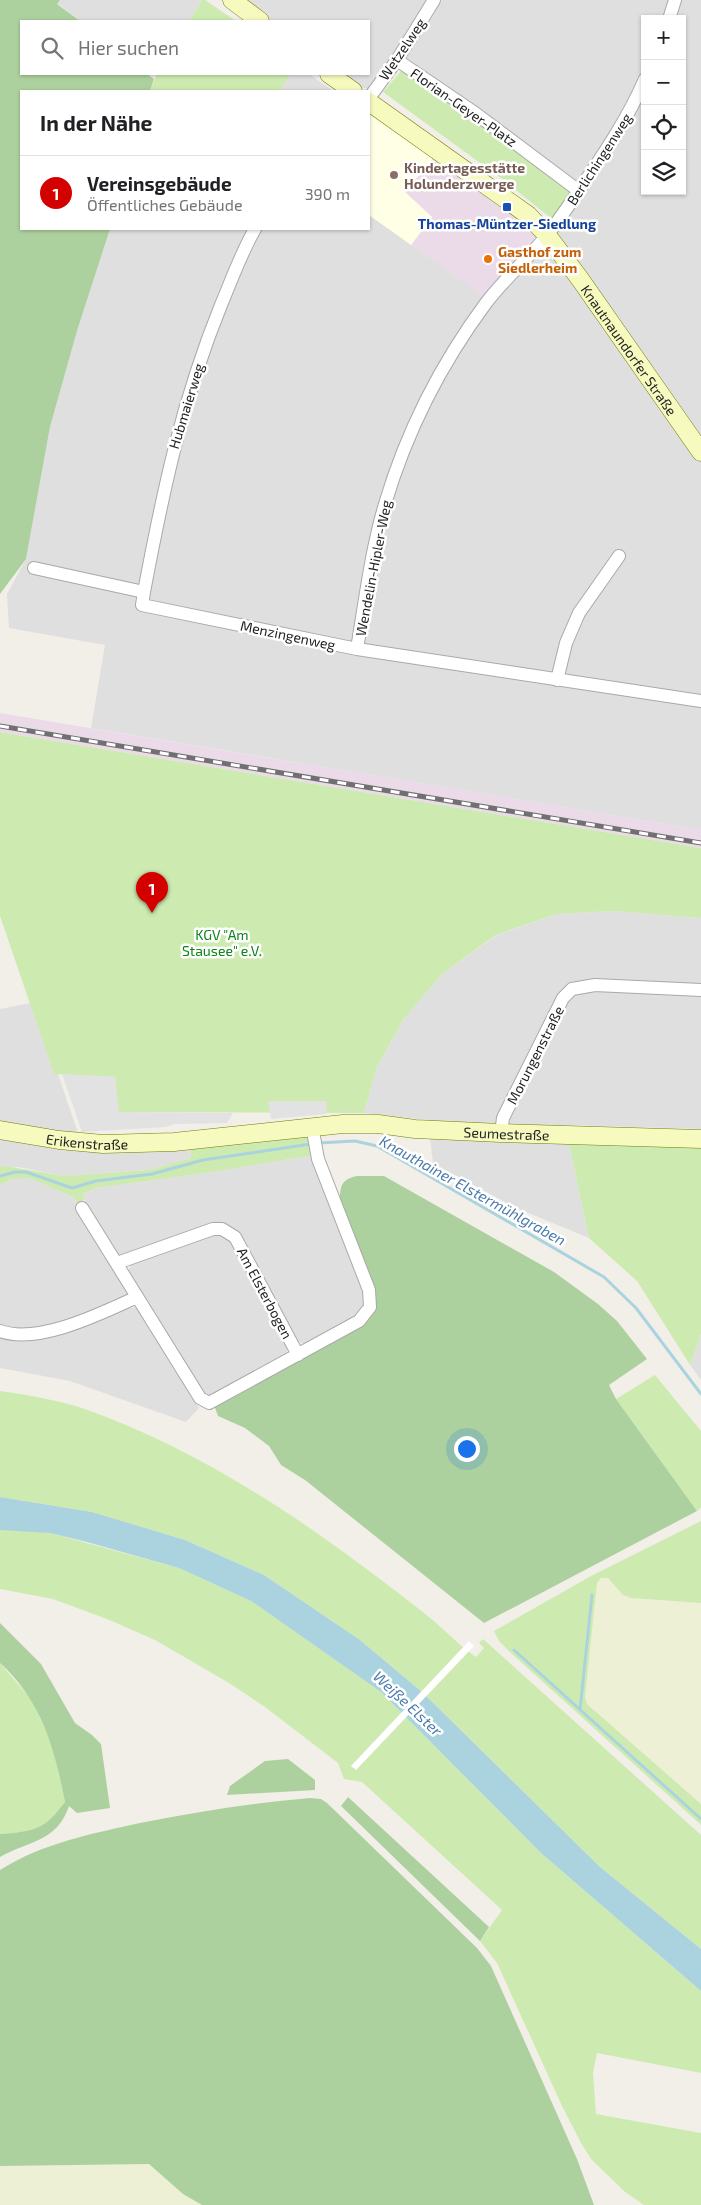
<!DOCTYPE html>
<html lang="de">
<meta charset="utf-8">
<style>
body{margin:0;font-family:"Exo 2",sans-serif;background:#f2f2f2;color:#202124}
.controls{position:absolute;right:15px;top:15px;display:grid;overflow:hidden;border-radius:0px;box-shadow:0 1px 4px #0004}
.controls button{width:45px;height:45px;display:grid;place-items:center;padding:0;border:0;border-bottom:1px solid #e0e0e0;background:#fff;color:#202124;font:25px sans-serif}
.you{position:absolute;left:466px;top:1448px;width:18px;height:18px;margin:-12px;border:4px solid #fff;border-radius:50%;background:#1a73e8;box-shadow:0 0 0 8px #1a73e833}
.badge{display:grid;place-items:center;width:32px;height:32px;border-radius:50%;background:#d40000;color:#fff;font-size:16px;font-weight:700}
.pin{position:absolute;translate:-50% -41px;filter:drop-shadow(0 1px 2px #0008)}
.pin::after{content:'';position:absolute;top:26px;width:18px;height:15px;background:inherit;clip-path:polygon(0 0,100% 0,50% 100%)}
.list{margin:0;padding:0;list-style:none}
h2{display:flex;justify-content:space-between;align-items:center;height:65px;margin:0;padding:0 20px;font-size:21px}
h2 small{font-size:16px;font-weight:400;color:#757577}
.list li{display:grid;grid-template-columns:32px 1fr auto;gap:15px;align-items:center;box-sizing:border-box;height:75px;padding:0 20px;border-top:1px solid #e0e0e0}
.list b{display:block;font-size:19px;white-space:nowrap}
.list p{margin:0;font-size:16px;white-space:nowrap;color:#757577}
.list em{font-size:16px;font-style:normal;color:#757577}
.icon{flex:none;width:28px;height:28px;fill:none;stroke:currentColor;stroke-width:2;stroke-linecap:round;stroke-linejoin:round}
.map{position:relative;flex:none;width:701px;height:2205px;overflow:hidden}
.search{position:absolute;background:#fff;box-shadow:0 1px 4px #0004;left:20px;top:20px;width:350px;height:55px;display:flex;align-items:center;gap:12px;box-sizing:border-box;padding:0 18px;border-radius:0px;color:#757577;font-size:19px}
.panel{position:absolute;background:#fff;box-shadow:0 1px 4px #0004;left:20px;top:90px;width:350px;height:140px;border-radius:0px}
.map>svg:first-child{display:block}
.residential{fill:#e0dfdf}
.industrial{fill:#ebdbe8}
.education{fill:#ffffe5}
.farmland{fill:#eef0d5}
.grass{fill:#cdebb0}
.forest{fill:#add19e}
.parking{fill:#e2e2e2}
.water{fill:#aad3df}
.pier{fill:#fff}
.lines{fill:none;stroke-linecap:round;stroke-linejoin:round}
.stream{stroke:#aad3df;stroke-width:3}
.street-casing{stroke:#a9a9a9;stroke-width:14}
.secondary-casing{stroke:#707d05;stroke-width:19}
.street{stroke:#fff;stroke-width:12}
.secondary{stroke:#f7fabf;stroke-width:18}
.rail-casing{stroke:#707070;stroke-width:5}
.rail{stroke:#fff;stroke-width:3;stroke-dasharray:9;stroke-linecap:butt}
.education-dot{fill:#8d6e63;stroke:#fff;stroke-width:2}
.transit-dot{fill:#1a4fb4;stroke:#fff;stroke-width:2}
.food-dot{fill:#e8710a;stroke:#fff;stroke-width:2}
.labels{text-anchor:middle;dominant-baseline:central;stroke-width:5;stroke-linejoin:round;paint-order:stroke}
.street-label{font-size:14px;fill:#222;stroke:#fff}
.education-label{font-size:14px;font-weight:bold;fill:#785e54;stroke:#fff;text-anchor:start}
.transit-label{font-size:14px;font-weight:bold;fill:#164399;stroke:#fff}
.food-label{font-size:14px;font-weight:bold;fill:#c56008;stroke:#fff;text-anchor:start}
.park-label{font-size:14px;fill:#0c8416;stroke:#fff}
.water-label{font-size:15px;font-style:italic;fill:#4a7aab;stroke:#fff}
</style>
<div class="map">
<svg width="701" height="2205" viewBox="0 0 701 2205">
<rect width="100%" height="100%" fill="#f2efe9"/>
<!-- residential -->
<path class="residential" d="M 60,0 L 202,0 L 189,21 L 80,21 L 57,3 Z
M 242,0 L 429,0 L 373,88 L 363,88 L 342,74 L 369,74 L 369,21 L 271,21 Z
M 442,0 L 671,0 L 665,19 L 645,19 L 645,67 L 629,104 L 578,184 L 407,58 Z
M 681,0 L 701,0 L 701,830 L 91,728 L 105,645 L 9,628 L 7,594 L 26,559 L 50,427 L 77,331 L 110,229 L 369,229 L 369,215 L 495,303 L 553,232 L 637,110 L 645,93 L 645,191 L 682,191 L 682,19 L 675,19 Z
M 291,74 L 309,74 L 332,90 L 279,91 Z
M 612,911 L 701,918 L 701,1129 L 565,1125 L 589,1238 L 514,1207 L 433,1163 L 428,1120 L 364,1113 L 376,1069 L 403,1020 L 442,974 L 497,935 L 557,914 Z
M 30,1003 L 54,1073 L 58,1074 L 79,1136 L 0,1124 L 0,1009 Z
M 0,1139 L 190,1147 L 191,1158 L 149,1170 L 64,1176 L 18,1167 L 0,1167 Z
M 314,1155 L 366,1292 L 364,1308 L 358,1317 L 307,1346 L 297,1341 L 218,1223 L 127,1255 L 118,1255 L 84,1200 L 83,1194 L 96,1188 L 213,1172 Z
M 21,1178 L 29,1178 L 73,1197 L 131,1294 L 94,1313 L 51,1325 L 20,1329 L 0,1324 L 0,1186 L 11,1179 Z
M 216,1233 L 228,1237 L 233,1245 L 289,1346 L 285,1356 L 210,1397 L 203,1395 L 128,1271 L 133,1260 Z
M 136,1307 L 199,1408 L 186,1422 L 70,1381 L 0,1368 L 0,1336 Z
M 701,1334 L 701,1380 L 690,1365 Z"/>
<!-- industrial -->
<path class="industrial" d="M 433,158 L 522,220 L 537,236 L 484,296 L 411,245 L 432,217 L 405,192 Z
M 0,713 L 701,830 L 701,848 L 0,732 Z"/>
<!-- education -->
<path class="education" d="M 369,111 L 433,158 L 405,192 L 432,217 L 411,245 L 369,215 Z"/>
<!-- farmland -->
<path class="farmland" d="M 601,1578 L 608,1578 L 623,1594 L 631,1598 L 701,1603 L 701,1804 L 587,1704 L 585,1697 L 588,1661 L 597,1583 Z
M 150,2164 L 183,2194 L 202,2205 L 0,2205 L 0,2166 Z"/>
<!-- grass -->
<path class="grass" d="M 202,0 L 205,0 L 236,21 L 189,21 Z
M 401,71 L 409,72 L 572,193 L 552,219 L 502,179 L 383,92 Z
M 157,74 L 291,74 L 279,91 L 150,91 Z
M 0,732 L 701,848 L 701,918 L 612,911 L 557,914 L 496,935 L 442,974 L 403,1020 L 376,1069 L 364,1113 L 118,1112 L 115,1077 L 54,1074 L 0,916 Z
M 302,1131 L 311,1139 L 314,1155 L 213,1172 L 96,1188 L 83,1194 L 84,1200 L 78,1204 L 73,1197 L 29,1178 L 11,1179 L 0,1186 L 0,1167 L 5,1166 L 64,1176 L 149,1170 L 191,1158 L 190,1147 Z
M 569,1144 L 701,1147 L 701,1334 L 690,1365 L 637,1281 L 589,1238 Z
M 655,1375 L 701,1431 L 701,1508 L 697,1511 L 616,1399 Z
M 0,1391 C 28,1395 58,1400 85,1409 C 211,1454 320,1531 424,1613 C 438,1624 451,1637 464,1648 L 422,1692 L 360,1640 L 264,1575 L 185,1540 L 92,1512 L 0,1497 Z
M 701,1521 L 701,1603 L 631,1598 L 623,1595 L 608,1578 L 601,1578 L 597,1583 L 585,1697 L 587,1704 L 701,1804 L 701,1825 L 511,1653 L 499,1641 L 494,1631 L 591,1576 Z
M 6,1529 L 50,1533 L 179,1568 L 251,1601 L 381,1692 L 541,1853 L 701,1991 L 701,2073 L 597,2053 L 593,2073 L 596,2114 L 701,2133 L 701,2205 L 644,2205 L 625,2192 L 591,2159 L 581,2143 L 562,2106 L 497,1963 L 480,1941 L 502,1910 L 362,1782 L 344,1779 L 338,1763 L 265,1707 L 229,1683 L 155,1640 L 107,1619 L 53,1599 L 0,1589 L 0,1530 Z
M 483,1639 L 701,1835 L 701,1949 L 600,1867 L 426,1696 L 468,1651 L 476,1657 L 484,1648 L 479,1643 Z
M 0,1663 L 32,1700 L 56,1754 L 65,1802 C 42,1832 37,1831 0,1834 Z"/>
<!-- forest -->
<path class="forest" d="M 0,0 L 60,0 L 57,4 L 80,21 L 21,21 L 21,74 L 147,74 L 154,79 L 150,91 L 21,91 L 21,229 L 110,229 L 77,331 L 50,427 L 26,559 L 0,594 Z
M 357,1176 L 384,1176 L 554,1272 L 598,1304 L 617,1321 L 647,1359 L 609,1385 L 616,1399 L 697,1511 L 484,1623 L 305,1480 L 281,1465 L 269,1446 L 245,1428 L 218,1416 L 214,1405 L 370,1316 L 340,1199 C 340,1184 343,1179 357,1176 Z
M 0,1623 L 41,1664 L 75,1723 L 92,1735 L 101,1744 L 110,1808 L 77,1813 L 69,1806 C 57,1842 30,1840 0,1857 L 0,1834 C 35,1831 43,1831 65,1802 C 55,1749 41,1700 0,1663 Z
M 288,1759 L 315,1780 L 315,1790 L 227,1795 L 230,1786 L 265,1761 Z
M 348,1797 L 489,1927 L 480,1941 L 341,1806 Z
M 310,1798 L 321,1799 L 327,1803 L 477,1948 L 491,1966 L 577,2159 L 594,2205 L 202,2205 L 183,2194 L 149,2164 L 0,2166 L 0,1870 C 43,1843 91,1834 140,1823 C 196,1812 252,1803 310,1798 Z"/>
<!-- parking -->
<path class="parking" d="M 62,1074 L 115,1077 L 119,1112 L 233,1113 L 227,1123 L 174,1124 L 166,1127 L 82,1132 Z
M 268,1101 L 327,1101 L 326,1114 L 271,1119 Z"/>
<!-- water -->
<path class="water" d="M 0,1497 L 92,1512 L 185,1540 L 264,1575 L 360,1640 L 422,1692 L 600,1867 L 701,1949 L 701,1991 L 541,1853 L 381,1692 L 251,1601 L 179,1568 L 87,1542 L 50,1533 L 0,1530 Z"/>
<!-- pier -->
<path class="pier" d="M 469,1641 L 474,1646 L 356,1770 L 351,1766 Z"/>
<g class="lines">
<!-- stream -->
<path class="stream" d="M 318,1143 L 355,1141 L 377,1146 L 604,1277 L 636,1308 L 701,1394
M 0,1176 L 15,1172 L 26,1172 L 72,1188 L 96,1181 L 152,1174 L 203,1160 L 311,1144
M 514,1650 L 701,1819
M 580,1710 L 592,1595"/>
<defs>
<path id="street" d="M 669,19 L 675,0
M 397,60 L 475,113 L 579,191
M 369,98 L 397,60 L 434,0
M 34,568 L 144,592 L 142,605 L 357,649 L 701,701
M 144,592 C 163,491 182,401 221,305 C 232,279 241,253 255,229
M 357,649 C 365,601 371,551 385,504 C 407,430 440,365 486,303 C 504,279 528,259 547,235 C 560,219 572,201 584,183 C 607,149 629,116 645,79
M 557,680 L 566,643 L 579,613 L 619,556
M 501,1133 L 503,1118 L 563,998 L 572,989 L 595,985 L 701,990
M 82,1208 L 200,1398 L 209,1403 L 359,1321 L 370,1307 L 369,1290 L 318,1159 L 312,1126
M 117,1263 L 213,1229 L 222,1229 L 235,1237 L 298,1355
M 0,1331 C 38,1345 102,1313 137,1297"/>
<g id="secondary">
<path d="M 232,0 L 260,21"/>
<path d="M 329,74 L 353,91"/>
<path id="s1" d="M 369,102 L 528,215 L 547,235 L 580,279 L 701,452"/>
<path id="s2" d="M 0,1130 L 59,1140 L 103,1144 L 174,1142 L 343,1124 L 378,1124 L 415,1129 L 501,1133 L 701,1139"/>
</g>
</defs>
<!-- street casing -->
<use href="#street" class="street-casing"/>
<!-- secondary casing -->
<use href="#secondary" class="secondary-casing"/>
<!-- street -->
<use href="#street" class="street"/>
<!-- secondary -->
<use href="#secondary" class="secondary"/>
<defs>
<path id="rail" d="M 0,726 L 701,843"/>
</defs>
<!-- rail casing -->
<use href="#rail" class="rail-casing"/>
<!-- rail -->
<use href="#rail" class="rail"/>
</g>
<!-- markers -->
<circle class="education-dot" cx="394" cy="175" r="5"/>
<rect class="transit-dot" x="502" y="202" width="10" height="10" rx="2.5"/>
<circle class="food-dot" cx="488" cy="259" r="5"/>
<g class="labels">
<!-- street labels -->
<g class="street-label">
<text transform="translate(402 49) rotate(-56)">Wetzelweg</text>
<text transform="translate(464 107) rotate(35)">Florian-Geyer-Platz</text>
<text transform="translate(599 159) rotate(-57)">Berlichingenweg</text>
<text stroke="none"><textPath href="#s1" startOffset="364">Knautnaundorfer Straße</textPath></text>
<text transform="translate(186 406) rotate(-73)">Hubmaierweg</text>
<text transform="translate(373 568) rotate(-79)">Wendelin-Hipler-Weg</text>
<text transform="translate(288 635) rotate(12)">Menzingenweg</text>
<text transform="translate(535 1055) rotate(-63)">Morungenstraße</text>
<text stroke="none"><textPath href="#s2" startOffset="509">Seumestraße</textPath></text>
<text stroke="none"><textPath href="#s2" startOffset="88">Erikenstraße</textPath></text>
<text transform="translate(265 1293) rotate(62)">Am Elsterbogen</text>
</g>
<!-- education labels -->
<g class="education-label">
<text x="404" y="167">Kindertagesstätte<tspan x="404" dy="16">Holunderzwerge</tspan></text>
</g>
<!-- transit labels -->
<g class="transit-label">
<text x="507" y="223">Thomas-Müntzer-Siedlung</text>
</g>
<!-- food labels -->
<g class="food-label">
<text x="498" y="251">Gasthof zum<tspan x="498" dy="16">Siedlerheim</tspan></text>
</g>
<!-- park labels -->
<g class="park-label">
<text x="222" y="934">KGV "Am<tspan x="222" dy="16">Stausee" e.V.</tspan></text>
</g>
<!-- water labels -->
<g class="water-label">
<text transform="translate(473 1190) rotate(29)">Knauthainer Elstermühlgraben</text>
<text transform="translate(408 1703) rotate(43)">Weiße Elster</text>
</g>
</g>
</svg>
<div class="controls">
<button>+</button>
<button>−</button>
<button><svg class="icon" aria-label="locate" viewBox="0 0 24 24"><circle cx="12" cy="12" r="6"/><path d="M12 2v4M12 18v4M2 12h4M18 12h4"/></svg></button>
<button><svg class="icon" aria-label="layers" viewBox="0 0 24 24"><path d="M12 4l9 5-9 5-9-5zM3 14l9 5 9-5"/></svg></button>
</div>
<div class="you"></div>
<div class="pin badge" style="left:152px;top:913px">1</div>
<div class="search"><svg class="icon" aria-label="search" viewBox="0 0 24 24"><circle cx="10" cy="10" r="6"/><path d="M15 15l6 6"/></svg>Hier suchen</div>
<section class="panel">
<h2>In der Nähe<small></small></h2>
<ul class="list">
<li><span class="badge">1</span><div><b>Vereinsgebäude</b><p>Öffentliches Gebäude</p></div><em>390 m</em></li>
</ul>
</section>
</div>
